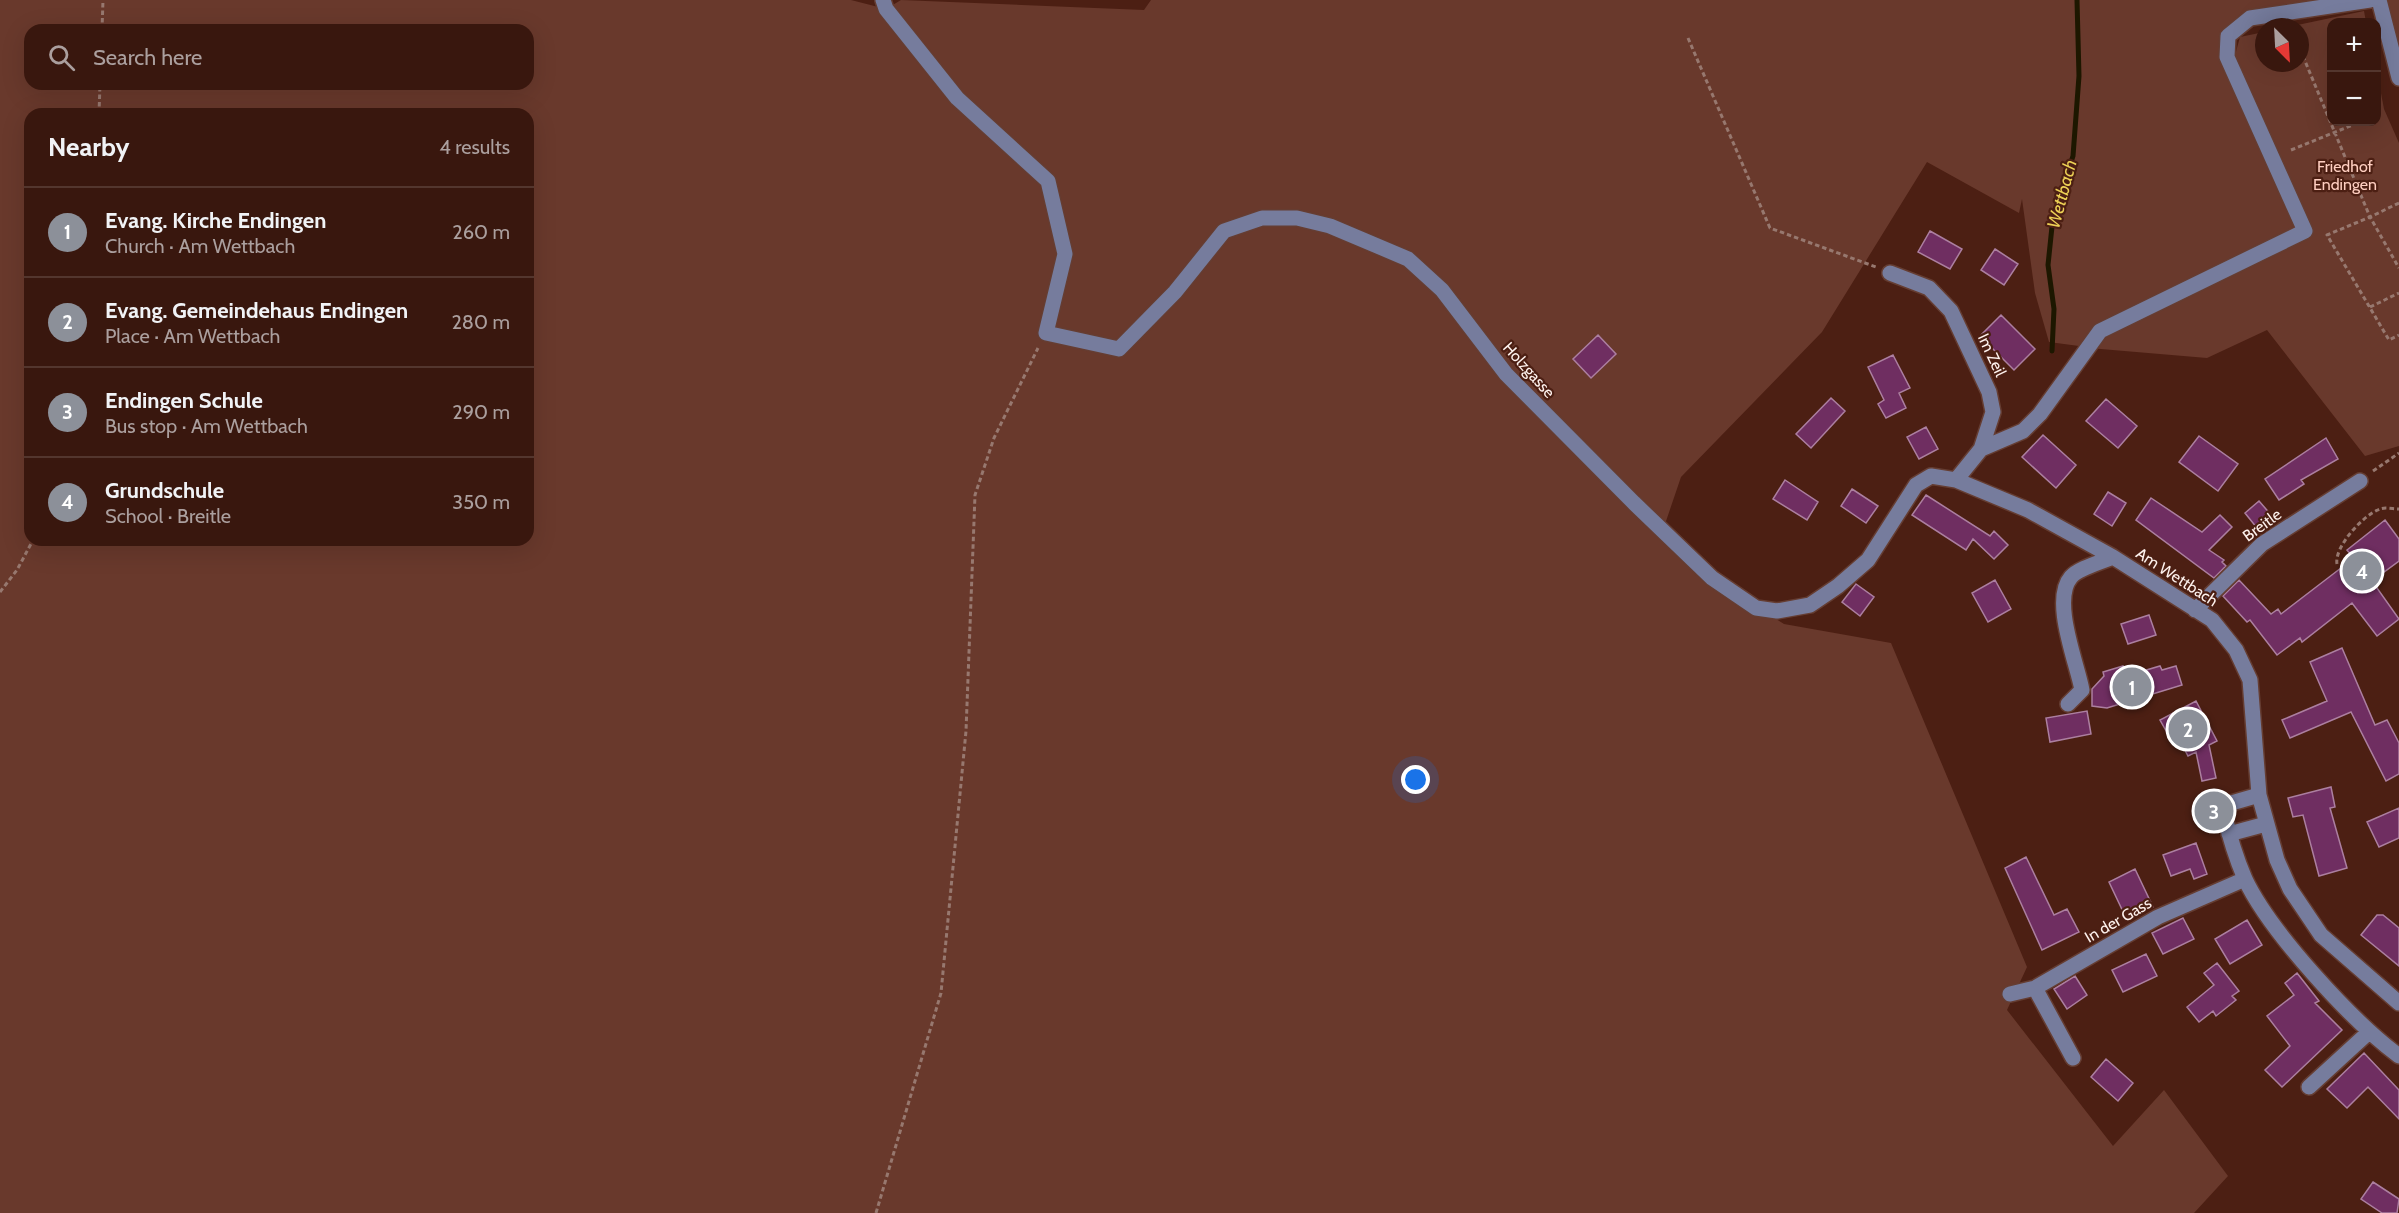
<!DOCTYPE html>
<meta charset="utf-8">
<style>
body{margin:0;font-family:Cabin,sans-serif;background:#44241c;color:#f1f3f6}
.controls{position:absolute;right:18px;top:18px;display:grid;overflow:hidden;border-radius:12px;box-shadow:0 6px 24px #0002}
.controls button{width:54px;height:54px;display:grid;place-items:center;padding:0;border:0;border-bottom:2px solid #53362e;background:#39170e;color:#f1f3f6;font:30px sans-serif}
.compass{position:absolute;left:2255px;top:18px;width:54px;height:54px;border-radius:50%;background:#39170e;box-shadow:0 6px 24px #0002;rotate:156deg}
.you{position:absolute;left:1416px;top:780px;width:21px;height:21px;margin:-15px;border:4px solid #fff;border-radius:50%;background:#1a73e8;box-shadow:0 0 0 9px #1a73e833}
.badge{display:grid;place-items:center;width:39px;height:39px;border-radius:50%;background:#8c9099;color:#fff;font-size:20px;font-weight:700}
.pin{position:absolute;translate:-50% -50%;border:3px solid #fff;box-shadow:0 2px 6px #0006}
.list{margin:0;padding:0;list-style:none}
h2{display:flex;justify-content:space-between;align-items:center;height:78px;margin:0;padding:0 24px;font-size:26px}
h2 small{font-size:20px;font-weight:400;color:#ab9f9e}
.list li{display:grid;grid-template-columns:39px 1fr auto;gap:18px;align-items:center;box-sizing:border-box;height:90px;padding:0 24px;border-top:2px solid #53362e}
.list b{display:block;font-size:22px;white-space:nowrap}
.list p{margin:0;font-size:20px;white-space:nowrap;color:#ab9f9e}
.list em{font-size:20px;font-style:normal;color:#ab9f9e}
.icon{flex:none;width:33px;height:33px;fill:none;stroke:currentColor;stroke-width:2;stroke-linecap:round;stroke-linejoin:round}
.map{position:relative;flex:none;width:2399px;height:1213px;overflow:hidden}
.search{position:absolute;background:#39170e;box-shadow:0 6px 24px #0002;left:24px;top:24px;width:510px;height:66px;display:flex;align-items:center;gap:15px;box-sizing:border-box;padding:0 21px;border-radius:18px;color:#ab9f9e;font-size:22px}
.panel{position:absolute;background:#39170e;box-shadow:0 6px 24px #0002;left:24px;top:108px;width:510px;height:438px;border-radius:18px}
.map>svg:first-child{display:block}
.green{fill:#69392c;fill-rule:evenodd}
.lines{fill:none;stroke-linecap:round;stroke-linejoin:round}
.stream{stroke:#1d1700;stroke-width:5}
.building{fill:#6f2e61;stroke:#ac7fa0;stroke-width:1.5}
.minor-casing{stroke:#653d32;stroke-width:18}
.path{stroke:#97786f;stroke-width:3;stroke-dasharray:4.5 3;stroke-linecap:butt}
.minor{stroke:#767c9d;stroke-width:15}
.labels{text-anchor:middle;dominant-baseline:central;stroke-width:4.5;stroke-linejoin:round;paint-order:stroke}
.park-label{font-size:16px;fill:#ffcfc1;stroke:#4c1f13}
.street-label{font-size:16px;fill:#fef2ee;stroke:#4c1f13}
.water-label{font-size:18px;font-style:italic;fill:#ecd055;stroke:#4c1f13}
</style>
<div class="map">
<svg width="2399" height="1213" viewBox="0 0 2399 1213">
<rect width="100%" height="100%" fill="#4c1f13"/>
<!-- green -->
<path class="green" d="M 0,0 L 851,0 L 886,9 L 901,0 L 1144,10 L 1151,0 L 2370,0 L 2250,18 L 2228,36 L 2227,57 L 2305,231 L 2311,236 L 2234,59 L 2240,37 L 2264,32 L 2264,63 L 2300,63 L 2300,27 L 2288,27 L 2364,11 L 2366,22 L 2332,22 L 2332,122 L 2376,122 L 2377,72 L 2384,109 L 2399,143 L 2399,446 L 2365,456 L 2267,330 L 2207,358 L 2089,348 L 2099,332 L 2079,346 L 2049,342 L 2035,293 L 2022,199 L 2019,213 L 1927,162 L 1822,332 L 1681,477 L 1663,530 L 1712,578 L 1784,624 L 1891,643 L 2027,967 L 2007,1010 L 2113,1146 L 2164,1090 L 2228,1176 L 2194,1213 L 0,1213 ZM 30,30 L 528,30 L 528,84 L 30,84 ZM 30,114 L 528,114 L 528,540 L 30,540 Z
M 2379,0 L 2399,0 L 2399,72 Z"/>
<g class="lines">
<!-- stream -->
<path class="stream" d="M 2052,351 L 2054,309 L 2048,265 L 2053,217 L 2073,156 L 2079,76 L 2077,0"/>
</g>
<!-- building -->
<path class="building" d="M 1930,231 L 1962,249 L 1950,269 L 1918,252 Z
M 1995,249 L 2018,264 L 2004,285 L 1981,270 Z
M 2001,315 L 2035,349 L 2014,370 L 1980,336 Z
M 1598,335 L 1616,354 L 1591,378 L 1573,359 Z
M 1893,355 L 1910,388 L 1899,393 L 1906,408 L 1886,418 L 1878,404 L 1884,400 L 1868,367 Z
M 1831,398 L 1845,411 L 1811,448 L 1796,434 Z
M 2106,399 L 2137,426 L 2118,448 L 2086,421 Z
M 1926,427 L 1938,449 L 1919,459 L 1907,437 Z
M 2043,435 L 2076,465 L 2056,488 L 2022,457 Z
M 2199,436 L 2238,464 L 2218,491 L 2179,462 Z
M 2326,438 L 2338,459 L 2301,480 L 2304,484 L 2279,500 L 2265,479 Z
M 1785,480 L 1818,502 L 1807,520 L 1773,499 Z
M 1852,489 L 1878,506 L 1866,523 L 1841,506 Z
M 2108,492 L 2126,503 L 2112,526 L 2094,514 Z
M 1926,495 L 1990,536 L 1994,531 L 2008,545 L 1994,559 L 1973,539 L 1966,550 L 1912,515 Z
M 2151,498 L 2202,532 L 2220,515 L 2232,527 L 2209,550 L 2224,560 L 2222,562 L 2226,566 L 2214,578 L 2136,520 Z
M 2259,501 L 2272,516 L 2257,528 L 2245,513 Z
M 2385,520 L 2399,539 L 2399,561 L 2372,581 L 2399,619 L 2377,636 L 2352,603 L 2302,642 L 2300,638 L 2277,655 L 2250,620 L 2247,622 L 2223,596 L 2239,580 L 2271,614 L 2278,609 L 2281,614 L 2354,558 L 2347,550 Z
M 1995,580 L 2011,609 L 1988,622 L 1972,593 Z
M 1856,584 L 1874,597 L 1860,616 L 1842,602 Z
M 2149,615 L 2156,635 L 2128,644 L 2121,624 Z
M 2342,648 L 2375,725 L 2387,720 L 2399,743 L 2399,774 L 2386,781 L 2351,712 L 2290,738 L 2282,720 L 2327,701 L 2310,662 Z
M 2123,666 L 2126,676 L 2160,666 L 2162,670 L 2176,666 L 2182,685 L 2107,708 L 2092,706 L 2092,689 L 2104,676 L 2103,672 Z
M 2196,701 L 2217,741 L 2209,745 L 2216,778 L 2202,781 L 2196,752 L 2188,756 L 2179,739 L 2173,743 L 2160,720 Z
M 2087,711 L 2091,734 L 2050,742 L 2046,718 Z
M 2331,787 L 2335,807 L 2330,808 L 2347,868 L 2319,876 L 2303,815 L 2293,817 L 2288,798 Z
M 2399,808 L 2399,838 L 2379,847 L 2367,822 Z
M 2196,843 L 2207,874 L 2194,879 L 2190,869 L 2171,876 L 2163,855 Z
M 2026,857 L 2054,915 L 2067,909 L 2079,932 L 2042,950 L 2005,868 Z
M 2135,869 L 2153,907 L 2127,920 L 2109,882 Z
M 2377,915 L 2383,915 L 2399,928 L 2399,966 L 2361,935 Z
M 2183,918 L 2194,939 L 2163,954 L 2152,933 Z
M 2247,920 L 2262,945 L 2230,964 L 2215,939 Z
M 2146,954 L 2157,976 L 2123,992 L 2112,970 Z
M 2217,963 L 2239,991 L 2232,996 L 2236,1000 L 2216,1016 L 2213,1011 L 2199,1022 L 2187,1007 L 2214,985 L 2204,973 Z
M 2297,973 L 2319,1001 L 2315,1003 L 2342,1030 L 2282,1087 L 2265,1070 L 2290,1046 L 2267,1016 L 2294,995 L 2285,983 Z
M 2075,976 L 2087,995 L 2067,1009 L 2054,989 Z
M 2364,1053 L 2399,1090 L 2399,1119 L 2368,1087 L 2347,1108 L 2327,1089 Z
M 2106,1059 L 2133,1083 L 2118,1101 L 2091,1077 Z
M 2373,1182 L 2399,1199 L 2397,1213 L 2382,1213 L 2361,1199 Z"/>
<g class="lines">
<defs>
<path id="minor" d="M 883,0 L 886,9 L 957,98 L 1048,181 L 1065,254 L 1046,333 L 1119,349 L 1175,292 L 1224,231 L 1262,218 L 1297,218 L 1330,226 L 1408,259 L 1442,290 L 1506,374 L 1634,503 L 1712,578 L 1756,608 L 1777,611 L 1810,605 L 1838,586 L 1868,560 L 1916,485 L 1931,476 L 1956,480 L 2028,510 L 2113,557 L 2212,620 L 2236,650 L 2250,680 L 2259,795 L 2277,860 L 2290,889 L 2321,935 L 2399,1003
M 2379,0 L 2399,78
M 1890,273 L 1929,288 L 1951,311 L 1989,392 L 1993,412 L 1981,449 L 1956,480
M 1981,449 L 2023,431 L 2040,414 L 2100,331 L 2305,231 L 2227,57 L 2228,36 L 2250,18 L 2370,0
M 2195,610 L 2262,544 L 2360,481
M 2068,704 L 2082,690 C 2077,663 2051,600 2071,577 C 2079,568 2102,562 2113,557
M 2259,795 L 2228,804 L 2224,813 C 2229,835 2236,858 2245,879 C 2270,932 2352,1021 2399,1056
M 2229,834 L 2266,824
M 2035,988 L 2073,1058
M 2010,994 L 2035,988 L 2158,917 L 2245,879
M 2309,1087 L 2369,1032"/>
</defs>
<!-- minor casing -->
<use href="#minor" class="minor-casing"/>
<!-- path -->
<path class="path" d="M 102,30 L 103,0
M 1688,38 L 1770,228 L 1876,267
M 2300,49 L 2370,217 L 2327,235 L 2389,340 L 2399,335
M 99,114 L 100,84
M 2376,115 L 2378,114
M 2291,150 L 2360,122
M 2399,203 L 2370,217 L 2399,268
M 2370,307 L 2399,293
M 2373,471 L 2399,453
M 2337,564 C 2334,547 2363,515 2380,509 C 2385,507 2393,509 2399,509
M 0,592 L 17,570 L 33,540
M 876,1213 L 941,993 L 966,731 L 975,495 L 994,438 L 1038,348"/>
<!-- minor -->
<use href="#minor" class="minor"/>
</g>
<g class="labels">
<!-- park labels -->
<g class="park-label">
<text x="2345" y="166">Friedhof<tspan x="2345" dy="18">Endingen</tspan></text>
</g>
<!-- street labels -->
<g class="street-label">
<text transform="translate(1992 355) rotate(65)">Im Zeil</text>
<text transform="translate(1529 370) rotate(48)">Holzgasse</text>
<text transform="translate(2262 525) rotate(-36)">Breitle</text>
<text transform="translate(2177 577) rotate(33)">Am Wettbach</text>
<text transform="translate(2118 920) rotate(-30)">In der Gass</text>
</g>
<!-- water labels -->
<g class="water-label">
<text transform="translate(2062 194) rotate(-75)">Wettbach</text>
</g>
</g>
</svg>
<div class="controls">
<button>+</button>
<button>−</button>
</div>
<svg class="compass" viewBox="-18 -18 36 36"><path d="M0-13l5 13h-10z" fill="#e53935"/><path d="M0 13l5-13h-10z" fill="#ab9f9e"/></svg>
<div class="you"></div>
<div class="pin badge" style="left:2132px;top:687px">1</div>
<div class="pin badge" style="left:2188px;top:729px">2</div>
<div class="pin badge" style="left:2214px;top:811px">3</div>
<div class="pin badge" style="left:2362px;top:571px">4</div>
<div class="search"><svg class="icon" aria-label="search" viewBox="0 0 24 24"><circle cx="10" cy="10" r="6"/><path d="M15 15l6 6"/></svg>Search here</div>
<section class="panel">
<h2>Nearby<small>4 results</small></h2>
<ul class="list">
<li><span class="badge">1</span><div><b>Evang. Kirche Endingen</b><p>Church · Am Wettbach</p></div><em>260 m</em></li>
<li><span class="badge">2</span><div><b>Evang. Gemeindehaus Endingen</b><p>Place · Am Wettbach</p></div><em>280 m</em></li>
<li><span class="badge">3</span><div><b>Endingen Schule</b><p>Bus stop · Am Wettbach</p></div><em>290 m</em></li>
<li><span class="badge">4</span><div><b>Grundschule</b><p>School · Breitle</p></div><em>350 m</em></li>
</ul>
</section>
</div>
